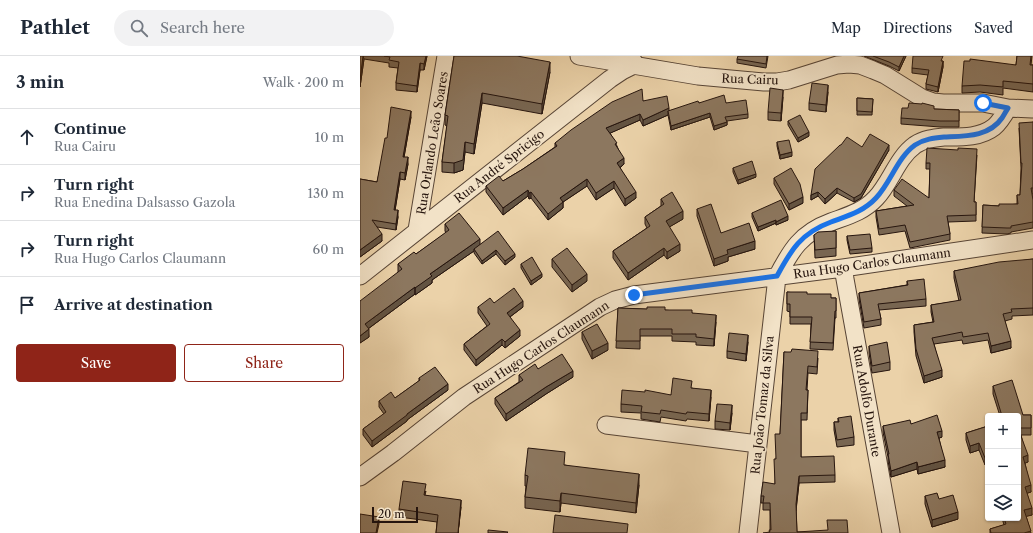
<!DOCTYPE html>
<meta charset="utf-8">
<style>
body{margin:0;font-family:"Libre Caslon Text",serif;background:#f2f2f3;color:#1f2937}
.controls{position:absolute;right:12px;bottom:12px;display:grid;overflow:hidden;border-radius:4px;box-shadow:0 1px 3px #0004}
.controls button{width:36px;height:36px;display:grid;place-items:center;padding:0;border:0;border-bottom:1px solid #e0e1e3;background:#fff;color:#1f2937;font:20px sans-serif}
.scale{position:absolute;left:12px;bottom:10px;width:46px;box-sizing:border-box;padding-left:4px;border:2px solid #26150e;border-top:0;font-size:11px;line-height:14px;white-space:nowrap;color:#26150e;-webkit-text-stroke:3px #f2e2c7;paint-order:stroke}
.stop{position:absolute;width:12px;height:12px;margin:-9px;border:3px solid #1a73e8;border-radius:50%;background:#fff}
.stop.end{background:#1a73e8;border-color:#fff;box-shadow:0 1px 4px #0008}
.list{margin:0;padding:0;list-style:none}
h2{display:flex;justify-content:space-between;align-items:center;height:52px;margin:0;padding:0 16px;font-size:17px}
h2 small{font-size:13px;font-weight:400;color:#747a83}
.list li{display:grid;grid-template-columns:26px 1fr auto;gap:12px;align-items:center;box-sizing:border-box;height:56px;padding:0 16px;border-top:1px solid #e0e1e3}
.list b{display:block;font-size:15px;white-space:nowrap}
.list p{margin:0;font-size:13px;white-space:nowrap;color:#747a83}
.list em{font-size:13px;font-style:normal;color:#747a83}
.actions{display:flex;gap:8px;padding:12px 16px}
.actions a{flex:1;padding:9px 0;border:1px solid #8f2418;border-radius:4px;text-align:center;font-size:14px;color:#8f2418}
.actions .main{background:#8f2418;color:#fff}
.icon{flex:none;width:22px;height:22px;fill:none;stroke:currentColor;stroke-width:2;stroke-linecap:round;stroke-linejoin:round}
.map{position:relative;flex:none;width:673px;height:477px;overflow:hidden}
header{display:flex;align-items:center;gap:24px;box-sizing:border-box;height:56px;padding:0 20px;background:#fff;border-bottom:1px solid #e0e1e3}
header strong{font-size:19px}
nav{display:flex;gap:22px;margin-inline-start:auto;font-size:14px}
.search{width:280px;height:36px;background:#f2f2f3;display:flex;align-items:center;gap:10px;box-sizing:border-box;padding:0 14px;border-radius:22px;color:#747a83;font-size:15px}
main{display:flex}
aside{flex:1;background:#fff}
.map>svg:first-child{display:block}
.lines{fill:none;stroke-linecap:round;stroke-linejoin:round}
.minor-casing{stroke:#574435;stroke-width:19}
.minor{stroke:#f2e2c7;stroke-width:17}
.wall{fill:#786652;stroke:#26150e}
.shaded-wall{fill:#625342;stroke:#26150e}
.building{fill:#8c775f;stroke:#26150e}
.route{stroke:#1a73e8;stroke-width:5}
.labels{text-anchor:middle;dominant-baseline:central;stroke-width:3.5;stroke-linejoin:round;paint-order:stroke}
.street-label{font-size:12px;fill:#26150e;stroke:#f2e2c7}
</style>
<header>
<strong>Pathlet</strong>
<div class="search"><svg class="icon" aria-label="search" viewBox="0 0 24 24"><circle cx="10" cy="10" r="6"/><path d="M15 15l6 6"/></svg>Search here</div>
<nav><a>Map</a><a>Directions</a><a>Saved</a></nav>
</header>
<main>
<aside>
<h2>3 min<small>Walk · 200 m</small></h2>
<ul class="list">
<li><svg class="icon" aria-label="ahead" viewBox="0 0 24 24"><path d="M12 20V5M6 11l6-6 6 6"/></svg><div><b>Continue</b><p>Rua Cairu</p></div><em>10 m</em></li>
<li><svg class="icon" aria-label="right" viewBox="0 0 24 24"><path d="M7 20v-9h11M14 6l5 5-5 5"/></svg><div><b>Turn right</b><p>Rua Enedina Dalsasso Gazola</p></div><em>130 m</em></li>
<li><svg class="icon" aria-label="right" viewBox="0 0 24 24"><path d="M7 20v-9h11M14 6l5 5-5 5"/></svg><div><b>Turn right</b><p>Rua Hugo Carlos Claumann</p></div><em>60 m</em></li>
<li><svg class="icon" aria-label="arrive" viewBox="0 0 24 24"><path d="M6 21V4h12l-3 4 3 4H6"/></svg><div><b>Arrive at destination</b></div></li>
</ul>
<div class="actions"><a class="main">Save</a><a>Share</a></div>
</aside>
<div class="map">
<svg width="673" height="477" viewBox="0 0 673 477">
<rect width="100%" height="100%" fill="#ebd2a9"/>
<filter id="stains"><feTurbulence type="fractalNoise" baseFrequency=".005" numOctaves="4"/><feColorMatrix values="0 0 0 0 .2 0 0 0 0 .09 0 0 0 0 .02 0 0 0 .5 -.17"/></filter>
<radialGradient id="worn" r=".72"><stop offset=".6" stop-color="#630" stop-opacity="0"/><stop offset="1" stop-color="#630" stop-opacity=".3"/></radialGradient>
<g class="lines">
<defs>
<path id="minor" d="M 219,0 L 338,20 L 404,26 L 417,26 L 429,24 L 477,9 L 489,8 L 500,9 L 513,14 L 525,19 L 562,42 L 573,46 L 583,47 L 623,47 L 648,52 L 672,53
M 57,174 L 86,0
M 483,212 L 531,477
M 0,220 L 250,23 L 262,15 L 274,9 L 274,6
M 246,369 L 398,388
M 0,421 L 33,397 L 104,341 L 240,251 L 255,244 L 274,239 L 483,212 L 673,184
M 388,477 L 417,221 C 431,194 441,177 471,166 C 487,160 503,156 516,142 C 531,126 537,102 555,89 C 564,83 574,82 584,81 C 601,81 620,82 634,71 C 640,66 644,59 648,52"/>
</defs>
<!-- minor casing -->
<use href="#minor" class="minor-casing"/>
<!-- minor -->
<use href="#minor" class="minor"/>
</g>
<!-- wall -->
<path class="wall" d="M 0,0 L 67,0 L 64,14 L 60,14 L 57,36 L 36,34 L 36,27 L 38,12 L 29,11 L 29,7 L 4,3 L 0,31 Z
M 94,0 L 190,16 L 182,58 L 122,47 L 114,98 L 105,96 L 103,114 L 94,117 L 82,116 L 82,106 L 87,70 L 85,69 L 85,59 Z
M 408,0 L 406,12 L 377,7 L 377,3 Z
M 504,0 L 546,0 L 539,15 L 529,10 Z
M 657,0 L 672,0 L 671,9 L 673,9 L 673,36 L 643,32 L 643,39 L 620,36 L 602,37 L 602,30 L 656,9 Z
M 583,5 L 583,11 L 578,36 L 566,33 L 566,28 L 568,19 L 552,17 L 552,12 Z
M 468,36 L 466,56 L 449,54 L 449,47 Z
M 423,41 L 421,65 L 408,64 L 408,56 Z
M 497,42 L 513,43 L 512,59 L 497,59 Z
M 283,45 L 309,55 L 339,47 L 366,47 L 388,58 L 388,62 L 367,65 L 367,69 L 354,74 L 350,61 L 311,74 L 308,59 L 283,70 L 280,64 L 250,77 L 257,90 L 264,108 L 260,112 L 276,142 L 265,150 L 254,132 L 236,144 L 227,130 L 203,146 L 203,152 L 188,164 L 171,142 L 169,143 L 168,140 L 143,159 L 126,136 L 126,130 L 143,125 L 163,113 L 195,91 L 195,87 Z
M 574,53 L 599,54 L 599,71 L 580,71 L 541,68 L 541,62 Z
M 51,61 L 44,101 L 48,108 L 45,124 L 40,123 L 35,154 L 38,161 L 36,174 L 17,171 L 22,185 L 0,201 L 0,123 L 17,126 L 27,82 Z
M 428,65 L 449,80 L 438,86 L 428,69 Z
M 673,66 L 673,138 L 672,138 L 673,144 L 673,172 L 651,176 L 651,177 L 647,178 L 622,177 L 623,149 L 639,150 L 657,148 L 657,139 L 660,139 L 661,112 L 659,72 Z
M 417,86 L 432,100 L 420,103 L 417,90 Z
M 502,91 L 529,94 L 501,142 L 494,146 L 477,137 L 465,148 L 458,140 L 451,144 L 451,139 Z
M 617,99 L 614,146 L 616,146 L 616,165 L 588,166 L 590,178 L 590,184 L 550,192 L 545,175 L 519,179 L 516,161 L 516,155 L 547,150 L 534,140 L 534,134 L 569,142 L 570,113 L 566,113 L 566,107 Z
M 373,112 L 396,121 L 378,128 L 373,116 Z
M 414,122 L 443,147 L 429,154 L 414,128 Z
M 301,143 L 323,163 L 309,171 L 320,195 L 307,203 L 304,199 L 268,224 L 253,202 L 253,195 L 287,172 L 285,168 L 285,161 L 301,150 Z
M 337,153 L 361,177 L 395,193 L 368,201 L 368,205 L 354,210 L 337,160 Z
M 392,157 L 428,164 L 416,169 L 416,167 L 398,175 L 392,161 Z
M 85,168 L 120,189 L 155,201 L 145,209 L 136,198 L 122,208 L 114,197 L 114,195 L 72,224 L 72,227 L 55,239 L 55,238 L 8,273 L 9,281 L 0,287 L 38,216 L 38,208 L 56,198 L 86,177 L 85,175 Z
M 476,175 L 476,200 L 455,202 L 454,179 Z
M 487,180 L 512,192 L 512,196 L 490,198 L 487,184 Z
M 192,203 L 227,225 L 212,236 L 192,211 Z
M 673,203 L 673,259 L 652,260 L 652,263 L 645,265 L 651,292 L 631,297 L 628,284 L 603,288 L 602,284 L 574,288 L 582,321 L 564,327 L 556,300 L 554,276 L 554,269 L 573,266 L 571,256 L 571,249 L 599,245 L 594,222 L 594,215 Z
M 161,208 L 182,221 L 171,229 L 161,212 Z
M 547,225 L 566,243 L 566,250 L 519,254 L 521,263 L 521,269 L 504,272 L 499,243 L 499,237 L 547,229 Z
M 427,236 L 471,242 L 476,242 L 476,262 L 475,262 L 473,294 L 450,293 L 451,268 L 430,268 L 430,256 L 427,255 Z
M 134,247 L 163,251 L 150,261 L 160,280 L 145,292 L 142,289 L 116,310 L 104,294 L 104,288 L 127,270 L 118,257 L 118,251 Z
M 258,252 L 305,254 L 332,257 L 356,266 L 354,290 L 336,289 L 336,286 L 312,285 L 312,280 L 280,280 L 280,293 L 256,292 Z
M 222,276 L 248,294 L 232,303 L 222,283 Z
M 388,286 L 386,305 L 367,302 L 367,295 Z
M 509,290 L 530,306 L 530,314 L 512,317 L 509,297 Z
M 424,296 L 458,302 L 457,318 L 448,317 L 447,334 L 448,334 L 447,364 L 441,364 L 441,401 L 475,419 L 475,426 L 439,427 L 436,453 L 437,476 L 488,477 L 409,476 L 410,474 L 410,454 L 403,454 L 403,447 L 401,447 L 401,440 L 415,428 L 416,403 L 420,378 Z
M 178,313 L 213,321 L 186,338 L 146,365 L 135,348 L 135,342 L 159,326 L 159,319 Z
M 59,322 L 88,334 L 47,364 L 47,365 L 12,391 L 3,379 L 3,373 L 24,358 L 19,351 L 19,345 L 35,342 L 59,325 Z
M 633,330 L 663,359 L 671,359 L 671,379 L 661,379 L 668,406 L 665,407 L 671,436 L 667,437 L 672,459 L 666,460 L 671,477 L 630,477 L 630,473 L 644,469 L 642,462 L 658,462 L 658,360 L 640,360 L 633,338 Z
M 332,332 L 351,341 L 349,365 L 327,363 L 326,365 L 301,361 L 300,366 L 281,363 L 281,357 L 261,356 L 261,348 L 311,339 Z
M 372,357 L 370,374 L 355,373 L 355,365 Z
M 478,362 L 494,381 L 494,389 L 477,391 L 474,374 L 474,366 L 478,366 Z
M 551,368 L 582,381 L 579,382 L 585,411 L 558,418 L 557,413 L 531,421 L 528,405 L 528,401 L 523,376 L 523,370 Z
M 628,370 L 628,415 L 626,408 L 625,409 L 619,394 L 610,397 L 606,384 L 606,377 Z
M 205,409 L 279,429 L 276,457 L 201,447 L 200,456 L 165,452 L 165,441 L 166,430 L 165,430 L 165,419 Z
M 66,435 L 65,439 L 101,451 L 98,477 L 76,477 L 77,466 L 39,461 L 39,453 Z
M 565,440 L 598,463 L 572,471 L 565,448 Z"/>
<!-- shaded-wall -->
<path class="shaded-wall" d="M 3,0 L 4,3 L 0,31 L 0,24 Z
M 66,0 L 67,0 L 64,14 L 64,8 Z
M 544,0 L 546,0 L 539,15 L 539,11 Z
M 583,5 L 583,11 L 578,36 L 578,31 Z
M 190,6 L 190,16 L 182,58 L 182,48 Z
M 60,7 L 60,14 L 57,36 L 57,30 Z
M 468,29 L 468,36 L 466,56 L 466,49 Z
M 423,34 L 423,41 L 421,65 L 421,57 Z
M 122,37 L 122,47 L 114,98 L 114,88 Z
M 309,52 L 309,58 L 308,55 L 308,59 L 283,70 L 283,64 Z
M 51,55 L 51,61 L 43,107 L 43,101 Z
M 350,57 L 350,61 L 311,74 L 311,70 Z
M 280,58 L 280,64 L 246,79 L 246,72 Z
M 367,66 L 367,69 L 354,74 L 354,70 Z
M 449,76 L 449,80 L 438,86 L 438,82 Z
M 105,86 L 105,96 L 103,114 L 94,117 L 94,107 Z
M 529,89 L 529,94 L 501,142 L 494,146 L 494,142 Z
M 432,96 L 432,100 L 420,103 L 420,99 Z
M 48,101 L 48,108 L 45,124 L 45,117 Z
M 264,102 L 264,108 L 257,114 L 257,107 Z
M 40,116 L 40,123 L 34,161 L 34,154 Z
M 396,118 L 396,121 L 378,128 L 378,124 Z
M 227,123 L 227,130 L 203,146 L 203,152 L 188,164 L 188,158 L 200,142 Z
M 254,125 L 254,132 L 236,144 L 236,137 Z
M 477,132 L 477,137 L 465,148 L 465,143 Z
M 168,134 L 168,140 L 143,159 L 143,152 Z
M 171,136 L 171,142 L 169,143 L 169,137 Z
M 276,136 L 276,142 L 265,150 L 265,143 Z
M 458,136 L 458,140 L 451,144 L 451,139 Z
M 443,141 L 443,147 L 429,154 L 429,148 Z
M 38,154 L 38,161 L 36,174 L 36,168 Z
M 323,155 L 323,163 L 306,173 L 306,165 Z
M 428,160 L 428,164 L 416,169 L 416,166 Z
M 416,164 L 416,167 L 398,175 L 398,171 Z
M 22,178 L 22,185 L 0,201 L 0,194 Z
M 120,183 L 120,191 L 114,193 L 114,195 L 72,224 L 72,227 L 55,239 L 55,232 L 70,218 Z
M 395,185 L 395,193 L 368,201 L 368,205 L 354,210 L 354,203 L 367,194 Z
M 320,188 L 320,195 L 307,203 L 307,196 Z
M 304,192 L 304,199 L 268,224 L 268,217 Z
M 136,194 L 136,198 L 122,208 L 122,205 Z
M 155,198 L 155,201 L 145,209 L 145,205 Z
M 182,218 L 182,221 L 171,229 L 171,225 Z
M 227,218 L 227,225 L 212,236 L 212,229 Z
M 55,231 L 55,238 L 5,275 L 5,268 Z
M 163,245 L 163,251 L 147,263 L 147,257 Z
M 356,259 L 356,266 L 354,290 L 354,283 Z
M 9,273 L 9,281 L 0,287 L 0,280 Z
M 160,274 L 160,280 L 145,292 L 145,286 Z
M 388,279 L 388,286 L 386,305 L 386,298 Z
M 142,283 L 142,289 L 116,310 L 116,304 Z
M 651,285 L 651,292 L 631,297 L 631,290 Z
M 248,287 L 248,294 L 232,303 L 232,295 Z
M 582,314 L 582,321 L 564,327 L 564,320 Z
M 213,315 L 213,321 L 186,338 L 146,365 L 146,358 L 186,331 Z
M 88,328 L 88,334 L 47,364 L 47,365 L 12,391 L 12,385 L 47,358 Z
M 351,334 L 351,341 L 349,365 L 349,358 Z
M 372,349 L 372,357 L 370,374 L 370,367 Z
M 582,375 L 582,381 L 577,383 L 577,376 Z
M 619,387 L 619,394 L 610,397 L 610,390 Z
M 668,399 L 668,406 L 663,408 L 663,401 Z
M 626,401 L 626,408 L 625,409 L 625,402 Z
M 585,404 L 585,411 L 558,418 L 558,411 Z
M 557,406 L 557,413 L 531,421 L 531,415 Z
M 279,418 L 279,429 L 276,457 L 276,447 Z
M 439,420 L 439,427 L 436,455 L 436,448 Z
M 671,429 L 671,436 L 665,438 L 665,431 Z
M 201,437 L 201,447 L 200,456 L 200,445 Z
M 101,444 L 101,451 L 98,477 Z
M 672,452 L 672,459 L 664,461 L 664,454 Z
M 598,456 L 598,463 L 572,471 L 572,464 Z
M 19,461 L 19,468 L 17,477 L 16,477 Z"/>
<!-- building -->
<path class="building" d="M 0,0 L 3,0 L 0,24 Z
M 24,0 L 66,0 L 64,8 L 60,7 L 57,30 L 36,27 L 39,6 L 29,4 L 30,1 Z
M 94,0 L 157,0 L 190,6 L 182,48 L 122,37 L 114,88 L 105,86 L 103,104 L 94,107 L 82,106 L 88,60 L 85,59 Z
M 378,0 L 407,0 L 406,8 L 377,3 Z
M 513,0 L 544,0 L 539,11 L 529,6 Z
M 553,0 L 583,0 L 581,5 L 583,5 L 578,31 L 566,28 L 569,14 L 552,12 Z
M 657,0 L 671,0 L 670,9 L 673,9 L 673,28 L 643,25 L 643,31 L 620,29 L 602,30 L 604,5 L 610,5 L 610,3 L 656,9 Z
M 452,27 L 468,29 L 466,49 L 449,47 Z
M 410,32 L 423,34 L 421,57 L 408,56 Z
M 282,33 L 283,45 L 307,40 L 309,52 L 283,64 L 280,58 L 246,72 L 257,87 L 255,88 L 264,102 L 257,107 L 276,136 L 265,143 L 254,125 L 236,137 L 227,123 L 200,142 L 203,146 L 188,158 L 171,136 L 169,137 L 168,134 L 143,152 L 126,130 L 139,120 L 143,125 L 163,113 L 197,90 L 195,87 L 211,74 L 252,46 Z
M 364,39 L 366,47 L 386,44 L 388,58 L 365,61 L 367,66 L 354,70 L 350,57 L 311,70 L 308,55 L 338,45 L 339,47 Z
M 497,42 L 513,43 L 512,56 L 497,55 Z
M 549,47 L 562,48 L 562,47 L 574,50 L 574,53 L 599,54 L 599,65 L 580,65 L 541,62 L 542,52 L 548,52 Z
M 31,51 L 51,55 L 43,101 L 48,101 L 45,117 L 40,116 L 34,154 L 38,154 L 36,168 L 12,164 L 22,178 L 0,194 L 0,123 L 17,126 L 25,82 L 27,82 Z
M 440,59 L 449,76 L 438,82 L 428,65 Z
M 673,66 L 673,132 L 671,132 L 673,144 L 673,166 L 651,170 L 651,172 L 647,172 L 622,171 L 623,149 L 639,150 L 639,148 L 658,148 L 657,139 L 660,139 L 662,107 L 661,107 L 659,67 Z
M 510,78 L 529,89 L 501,138 L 494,142 L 477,132 L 465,143 L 458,136 L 451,139 L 455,113 L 480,89 L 481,89 L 487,81 L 502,91 Z
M 429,84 L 432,96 L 420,99 L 417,86 Z
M 567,92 L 598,94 L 598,92 L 617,93 L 614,146 L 616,146 L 616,159 L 587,160 L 590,178 L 550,186 L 545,169 L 519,173 L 516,155 L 554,149 L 534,134 L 542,123 L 569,142 L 570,107 L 566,107 Z
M 392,105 L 396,118 L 378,124 L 373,112 Z
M 431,112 L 440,128 L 443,141 L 429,148 L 414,122 Z
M 312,136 L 323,155 L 306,165 L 320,188 L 307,196 L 304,192 L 268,217 L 253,195 L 290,170 L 285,161 L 304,148 L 301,143 Z
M 421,144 L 428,160 L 416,166 L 416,164 L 398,171 L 392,157 Z
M 351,148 L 361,177 L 389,167 L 395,185 L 367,194 L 368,198 L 354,203 L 337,153 Z
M 99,157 L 120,183 L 70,218 L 72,220 L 55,232 L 55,231 L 5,268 L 9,273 L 0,280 L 0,245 L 42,213 L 38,208 L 54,196 L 56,198 L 89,174 L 85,168 Z
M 138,175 L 155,198 L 145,205 L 136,194 L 122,205 L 114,193 Z
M 476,175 L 476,192 L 455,194 L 454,179 L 458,176 Z
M 510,178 L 512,192 L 490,194 L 487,180 Z
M 207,192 L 227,218 L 212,229 L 192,203 Z
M 172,201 L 182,218 L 171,225 L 161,208 Z
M 673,203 L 673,252 L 651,253 L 652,256 L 643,258 L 651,285 L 631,290 L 628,277 L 603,281 L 602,276 L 572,282 L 582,314 L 564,320 L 556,293 L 554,269 L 574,266 L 571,249 L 601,244 L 594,215 L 639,206 Z
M 564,223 L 566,243 L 518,248 L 521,263 L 504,266 L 499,237 L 548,229 L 547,225 Z
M 154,232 L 163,245 L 147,257 L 160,274 L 145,286 L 142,283 L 116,304 L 104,288 L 130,268 L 118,251 L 130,242 L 134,247 Z
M 427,236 L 447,236 L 447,238 L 471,238 L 471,242 L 476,242 L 476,255 L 475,255 L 473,287 L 450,286 L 452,261 L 430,261 L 430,248 L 427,248 Z
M 287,251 L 305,251 L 305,254 L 332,254 L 332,257 L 356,259 L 354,283 L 336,281 L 336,278 L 312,278 L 312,273 L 280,273 L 280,285 L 256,285 L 258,252 L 287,253 Z
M 237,268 L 248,287 L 232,295 L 222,276 Z
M 369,277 L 388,279 L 386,298 L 367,295 Z
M 527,286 L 530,306 L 512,310 L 509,290 Z
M 432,293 L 458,295 L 457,311 L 448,310 L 446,334 L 448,334 L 447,357 L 441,357 L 441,401 L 474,400 L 475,419 L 439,420 L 436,448 L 437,476 L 468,474 L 467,464 L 487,464 L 488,477 L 403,477 L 410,476 L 409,474 L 411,474 L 410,447 L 403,447 L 404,440 L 401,440 L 403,426 L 415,428 L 414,403 L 416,403 L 415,378 L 420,378 L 424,296 L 431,296 Z
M 202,298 L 213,315 L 186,331 L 146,358 L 135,342 L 163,324 L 159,319 L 175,308 L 178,313 Z
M 75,311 L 88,328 L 47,358 L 47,359 L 12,385 L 3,373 L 26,356 L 19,345 L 31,336 L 35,342 L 60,324 L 59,322 Z
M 313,322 L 332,325 L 331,332 L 351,334 L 349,358 L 327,356 L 326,358 L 301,354 L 300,358 L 281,356 L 282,350 L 261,348 L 262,334 L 285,336 L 285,334 L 311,339 Z
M 652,324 L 663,359 L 671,359 L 671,372 L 658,372 L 668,399 L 663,401 L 671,429 L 665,431 L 672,452 L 664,454 L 671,475 L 664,477 L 631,477 L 630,473 L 646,468 L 644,462 L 658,462 L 658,360 L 642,360 L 633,330 Z
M 357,348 L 372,349 L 370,367 L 355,365 Z
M 577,359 L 582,375 L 577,376 L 585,404 L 558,411 L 557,406 L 531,415 L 528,398 L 529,398 L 523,370 L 550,364 L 551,368 Z
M 491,360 L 494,381 L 477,384 L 474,366 L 479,366 L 478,362 Z
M 628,370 L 628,408 L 626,401 L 625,402 L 619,387 L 610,390 L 606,377 Z
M 168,392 L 205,396 L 204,409 L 279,418 L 276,447 L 201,437 L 200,445 L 165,441 L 168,420 L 165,419 Z
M 43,425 L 66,428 L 64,439 L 101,444 L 98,477 L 76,477 L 78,459 L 39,453 Z
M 577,437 L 579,443 L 593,439 L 598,456 L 572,464 L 565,440 Z
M 0,458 L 19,461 L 16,477 L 0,477 Z
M 195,459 L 268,468 L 267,477 L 193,477 Z
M 128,474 L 148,476 L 147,477 L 128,477 Z"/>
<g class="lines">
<!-- route -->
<path class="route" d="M 274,239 L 417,220 C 431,194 441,177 471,166 C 487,160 503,156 516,142 C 531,126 537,102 555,89 C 564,83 574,82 584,81 C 605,80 629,81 642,62 C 644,59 646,55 648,52 L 623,47"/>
</g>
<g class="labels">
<!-- street labels -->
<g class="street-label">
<text transform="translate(390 23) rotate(2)">Rua Cairu</text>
<text transform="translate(72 87) rotate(-81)">Rua Orlando Leão Soares</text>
<text transform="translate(139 110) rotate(-38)">Rua André Spricigo</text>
<text transform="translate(512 207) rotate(-8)">Rua Hugo Carlos Claumann</text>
<text transform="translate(181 291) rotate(-33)">Rua Hugo Carlos Claumann</text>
<text transform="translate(507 345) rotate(80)">Rua Adolfo Durante</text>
<text transform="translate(402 349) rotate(-84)">Rua João Tomaz da Silva</text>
</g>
</g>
<rect width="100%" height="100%" filter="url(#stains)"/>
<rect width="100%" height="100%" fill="url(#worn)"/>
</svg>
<div class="controls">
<button>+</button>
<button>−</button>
<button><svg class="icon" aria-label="layers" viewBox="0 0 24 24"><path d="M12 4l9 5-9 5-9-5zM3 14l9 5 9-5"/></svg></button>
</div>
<div class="scale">20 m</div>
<div class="stop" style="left:623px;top:47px"></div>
<div class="stop end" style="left:274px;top:239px"></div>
</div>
</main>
